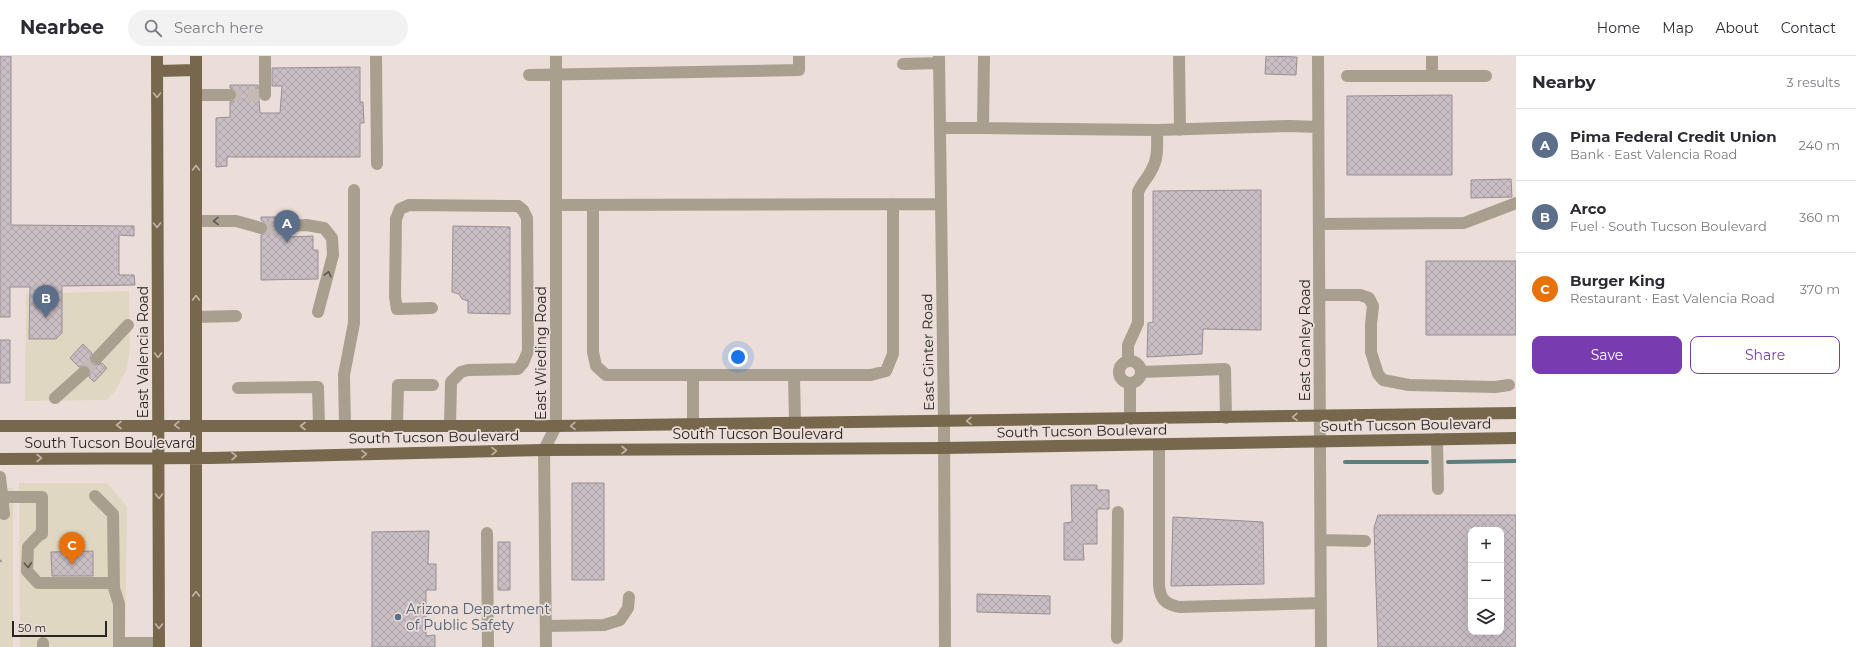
<!DOCTYPE html>
<meta charset="utf-8">
<style>
body{margin:0;font-family:Montserrat,sans-serif;background:#f2f2f3;color:#2b2b33}
.controls{position:absolute;right:12px;bottom:12px;display:grid;overflow:hidden;border-radius:8px;box-shadow:0 4px 16px #0002}
.controls button{width:36px;height:36px;display:grid;place-items:center;padding:0;border:0;border-bottom:1px solid #e1e1e2;background:#fff;color:#2b2b33;font:20px sans-serif}
.scale{position:absolute;left:12px;bottom:10px;width:95px;box-sizing:border-box;padding-left:4px;border:2px solid #292523;border-top:0;font-size:11px;line-height:14px;white-space:nowrap;color:#292523;-webkit-text-stroke:3px #ebded9;paint-order:stroke}
.you{position:absolute;left:738px;top:301px;width:14px;height:14px;margin:-10px;border:3px solid #fff;border-radius:50%;background:#1a73e8;box-shadow:0 0 0 6px #1a73e833}
.badge{display:grid;place-items:center;width:26px;height:26px;border-radius:50%;background:#793bb0;color:#fff;font-size:13px;font-weight:700}
.pin{position:absolute;translate:-50% -33px;filter:drop-shadow(0 1px 2px #0008)}
.pin::after{content:'';position:absolute;top:21px;width:14px;height:12px;background:inherit;clip-path:polygon(0 0,100% 0,50% 100%)}
.list{margin:0;padding:0;list-style:none}
h2{display:flex;justify-content:space-between;align-items:center;height:52px;margin:0;padding:0 16px;font-size:17px}
h2 small{font-size:13px;font-weight:400;color:#7c7c81}
.list li{display:grid;grid-template-columns:26px 1fr auto;gap:12px;align-items:center;box-sizing:border-box;height:72px;padding:0 16px;border-top:1px solid #e1e1e2}
.list b{display:block;font-size:15px;white-space:nowrap}
.list p{margin:0;font-size:13px;white-space:nowrap;color:#7c7c81}
.list em{font-size:13px;font-style:normal;color:#7c7c81}
.actions{display:flex;gap:8px;padding:12px 16px}
.actions a{flex:1;padding:9px 0;border:1px solid #793bb0;border-radius:8px;text-align:center;font-size:14px;color:#793bb0}
.actions .main{background:#793bb0;color:#fff}
.icon{flex:none;width:22px;height:22px;fill:none;stroke:currentColor;stroke-width:2;stroke-linecap:round;stroke-linejoin:round}
.map{position:relative;flex:none;width:1516px;height:591px;overflow:hidden}
header{display:flex;align-items:center;gap:24px;box-sizing:border-box;height:56px;padding:0 20px;background:#fff;border-bottom:1px solid #e1e1e2}
header strong{font-size:19px}
nav{display:flex;gap:22px;margin-inline-start:auto;font-size:14px}
.search{width:280px;height:36px;background:#f2f2f3;display:flex;align-items:center;gap:10px;box-sizing:border-box;padding:0 14px;border-radius:22px;color:#7c7c81;font-size:15px}
main{display:flex}
aside{flex:1;background:#fff}
.map>svg:first-child{display:block}
.commercial{fill:#dfd7c1}
.lines{fill:none;stroke-linecap:round;stroke-linejoin:round}
.stream{stroke:#5b7d7e;stroke-width:4}
.building{fill:url(#building-cross-hatch);stroke:#998e93;fill-rule:evenodd}
.minor-tunnel{stroke:#c4b9b5;stroke-width:12;stroke-dasharray:12 6;stroke-linecap:butt}
.path{stroke:#a9a09c;stroke-width:2.5;stroke-dasharray:2 2;stroke-linecap:butt}
.minor{stroke:#a89f8f;stroke-width:12}
.major{stroke:#77674c;stroke-width:12}
.oneway{stroke:#c2b4a8}
.oneway2{stroke:#5c564e}
.service-dot{fill:#5c6f8a;stroke:#ebded9;stroke-width:1.5}
.labels{text-anchor:middle;dominant-baseline:central;stroke-width:3.5;stroke-linejoin:round;paint-order:stroke}
.street-label{font-size:14px;fill:#292523;stroke:#ebded9}
.service-label{font-size:14px;fill:#4e5e75;stroke:#ebded9;text-anchor:start}
</style>
<header>
<strong>Nearbee</strong>
<div class="search"><svg class="icon" aria-label="search" viewBox="0 0 24 24"><circle cx="10" cy="10" r="6"/><path d="M15 15l6 6"/></svg>Search here</div>
<nav><a>Home</a><a>Map</a><a>About</a><a>Contact</a></nav>
</header>
<main>
<div class="map">
<svg width="1516" height="591" viewBox="0 0 1516 591">
<defs>
<pattern id="building-cross-hatch" width="8" height="8" patternUnits="userSpaceOnUse"><rect width="8" height="8" fill="#c9bec4"/><path d="M0 0l8 8M0 8l8-8" fill="none" stroke="#ada3a8"/></pattern>
</defs>
<rect width="100%" height="100%" fill="#ebded9"/>
<!-- commercial -->
<path class="commercial" d="M 129,235 L 130,290 L 127,313 L 115,335 L 106,344 L 25,345 L 26,238 Z
M 19,427 L 107,427 L 127,451 L 125,591 L 20,591 Z
M 0,432 L 13,432 L 13,591 L 0,591 Z"/>
<g class="lines">
<!-- stream -->
<path class="stream" d="M 1345,406 L 1427,406
M 1448,406 L 1516,405"/>
</g>
<!-- building -->
<path class="building" d="M 0,0 L 11,0 L 11,169 L 134,170 L 134,180 L 119,179 L 119,219 L 134,219 L 135,229 L 62,230 L 62,277 L 56,283 L 29,283 L 30,231 L 10,231 L 10,261 L 0,261 Z
M 1266,0 L 1297,1 L 1296,19 L 1265,18 Z
M 360,11 L 360,46 L 363,46 L 364,67 L 360,67 L 360,101 L 227,101 L 227,110 L 216,111 L 216,62 L 230,61 L 230,46 L 234,45 L 237,39 L 236,35 L 230,32 L 230,29 L 258,29 L 260,57 L 280,57 L 282,30 L 272,30 L 272,12 Z
M 1452,39 L 1452,119 L 1347,119 L 1347,40 Z
M 1511,123 L 1512,141 L 1471,142 L 1471,124 Z
M 1261,134 L 1261,274 L 1203,273 L 1202,298 L 1147,301 L 1148,267 L 1153,266 L 1153,135 Z
M 261,161 L 288,161 L 282,166 L 281,170 L 282,174 L 288,177 L 288,181 L 313,180 L 313,194 L 318,194 L 318,223 L 261,224 L 261,179 L 266,177 L 268,171 L 266,167 L 261,164 Z
M 453,170 L 510,171 L 510,258 L 468,257 L 468,245 L 462,243 L 459,238 L 452,236 Z
M 1426,205 L 1516,205 L 1516,279 L 1426,279 Z
M 0,284 L 10,284 L 10,327 L 0,327 Z
M 83,288 L 92,297 L 90,301 L 92,307 L 96,309 L 102,307 L 107,312 L 94,326 L 89,321 L 91,315 L 89,311 L 83,309 L 79,311 L 70,302 Z
M 572,427 L 604,427 L 604,524 L 572,524 Z
M 1071,429 L 1097,429 L 1097,434 L 1109,434 L 1109,453 L 1097,453 L 1097,488 L 1083,488 L 1084,504 L 1064,504 L 1064,467 L 1072,466 Z
M 1378,459 L 1516,459 L 1516,591 L 1378,591 L 1374,472 ZM 1471,474 L 1501,474 L 1501,576 L 1471,576 Z
M 1173,461 L 1263,466 L 1264,528 L 1171,530 Z
M 429,475 L 428,508 L 436,508 L 436,534 L 426,534 L 426,580 L 435,579 L 435,591 L 372,591 L 372,476 Z
M 498,486 L 510,486 L 510,534 L 498,534 Z
M 93,495 L 93,520 L 52,520 L 51,496 Z
M 977,538 L 1050,540 L 1050,558 L 977,556 Z"/>
<g class="lines">
<!-- minor-tunnel -->
<path class="minor-tunnel" d="M 230,39 L 260,39
M 261,172 L 288,170
M 84,316 L 97,302"/>
<!-- path -->
<path class="path" d="M 0,505 L 4,505"/>
<!-- minor -->
<path class="minor" d="M 376,0 L 377,108
M 939,0 L 944,366 L 945,591
M 984,0 L 983,72 L 1157,74
M 1179,0 L 1180,74
M 1318,0 L 1321,591
M 1432,0 L 1432,20
M 265,2 L 265,39
M 903,8 L 939,7
M 529,19 L 799,14 L 799,0
M 1347,20 L 1486,20
M 196,39 L 230,39
M 940,72 L 983,72
M 556,149 L 941,148
M 593,149 L 593,296 L 596,310 L 606,319 L 871,319 L 886,315 L 893,298 L 893,148
M 196,165 L 236,165 L 261,172
M 1319,168 L 1464,167 L 1516,147
M 288,170 L 306,169 L 324,172 L 332,182 L 333,199 L 318,256
M 1319,239 L 1360,239 L 1369,242 L 1373,250 L 1371,268 L 1371,296 L 1378,318 L 1383,324 L 1409,329 L 1495,331 L 1509,329
M 432,252 L 397,253 L 395,241 L 396,163 L 400,153 L 409,149 L 518,150 L 523,154 L 527,162 L 528,295 L 523,307 L 518,313 L 468,314 L 461,316 L 451,326 L 450,370
M 196,261 L 236,260
M 97,302 L 128,269
M 1128,304 L 1128,289 L 1138,267 L 1138,136 C 1142,127 1147,123 1151,115 C 1159,102 1157,89 1157,74 L 1290,70 L 1318,71
M1119 316a11 11 0 1 1 22 0a11 11 0 1 1-22 0Z
M 1141,316 L 1225,313 L 1226,362
M 693,319 L 693,369
M 794,319 L 795,367
M 1130,328 L 1130,363
M 238,332 L 318,331 L 319,370
M 55,342 L 84,316
M 345,370 L 344,319 L 354,267 L 354,134
M 397,370 L 398,329 L 433,329
M 1437,383 L 1438,433
M 1159,389 L 1159,529 C 1160,543 1165,548 1179,551 L 1321,547
M 0,421 L 4,458
M 95,440 L 113,458 L 114,532 L 119,548 L 119,591
M 0,441 L 42,441 L 42,478
M 42,476 L 28,491 L 27,515 L 38,527 L 114,527
M 487,477 L 488,591
M 1321,484 L 1365,485
M 546,570 L 604,569 L 620,564 L 628,552 L 629,541
M 1117,582 L 1118,456
M 119,587 L 159,587
M 43,591 L 43,587
M 546,591 L 544,394 L 556,370 L 556,0"/>
<!-- major -->
<path class="major" d="M 157,0 L 159,591
M 157,15 L 196,14
M 0,370 L 556,370 L 1516,357
M 0,403 L 210,402 L 544,394 L 944,392 L 1516,382
M 196,591 L 196,0"/>
</g>
<!-- one-way arrows -->
<defs><path id="oneway-chevron" d="M-2-3.5L2.5 0L-2 3.5" fill="none" stroke-width="1.6" stroke-linecap="round" stroke-linejoin="round"/></defs>
<g class="oneway">
<use href="#oneway-chevron" transform="translate(157 39) rotate(90)"/>
<use href="#oneway-chevron" transform="translate(196 112) rotate(-90)"/>
<use href="#oneway-chevron" transform="translate(157 169) rotate(89)"/>
<use href="#oneway-chevron" transform="translate(196 242) rotate(-90)"/>
<use href="#oneway-chevron" transform="translate(158 299) rotate(90)"/>
<use href="#oneway-chevron" transform="translate(1295 361) rotate(179)"/>
<use href="#oneway-chevron" transform="translate(969 365) rotate(179)"/>
<use href="#oneway-chevron" transform="translate(119 369) rotate(180)"/>
<use href="#oneway-chevron" transform="translate(177 369) rotate(179)"/>
<use href="#oneway-chevron" transform="translate(303 370) rotate(-180)"/>
<use href="#oneway-chevron" transform="translate(573 370) rotate(179)"/>
<use href="#oneway-chevron" transform="translate(624 394)"/>
<use href="#oneway-chevron" transform="translate(494 395) rotate(-1)"/>
<use href="#oneway-chevron" transform="translate(364 398) rotate(-1)"/>
<use href="#oneway-chevron" transform="translate(234 400) rotate(-1)"/>
<use href="#oneway-chevron" transform="translate(39 402)"/>
<use href="#oneway-chevron" transform="translate(159 440) rotate(90)"/>
<use href="#oneway-chevron" transform="translate(196 538) rotate(-90)"/>
<use href="#oneway-chevron" transform="translate(159 570) rotate(90)"/>
</g>
<g class="oneway2">
<use href="#oneway-chevron" transform="translate(216 165) rotate(179)"/>
<use href="#oneway-chevron" transform="translate(328 218) rotate(-76)"/>
<use href="#oneway-chevron" transform="translate(28 509) rotate(87)"/>
</g>
<!-- markers -->
<circle class="service-dot" cx="398" cy="561" r="4"/>
<g class="labels">
<!-- street labels -->
<g class="street-label">
<text transform="translate(1305 284) rotate(-90)">East Ganley Road</text>
<text transform="translate(143 296) rotate(-90)">East Valencia Road</text>
<text transform="translate(928 296) rotate(-91)">East Ginter Road</text>
<text transform="translate(541 297) rotate(-90)">East Wieding Road</text>
<text transform="translate(1406 369) rotate(-1)">South Tucson Boulevard</text>
<text transform="translate(1082 375) rotate(-1)">South Tucson Boulevard</text>
<text x="758" y="378">South Tucson Boulevard</text>
<text transform="translate(434 381) rotate(-1)">South Tucson Boulevard</text>
<text x="110" y="387">South Tucson Boulevard</text>
</g>
<!-- service labels -->
<g class="service-label">
<text x="406" y="553">Arizona Department<tspan x="406" dy="16">of Public Safety</tspan></text>
</g>
</g>
</svg>
<div class="controls">
<button>+</button>
<button>−</button>
<button><svg class="icon" aria-label="layers" viewBox="0 0 24 24"><path d="M12 4l9 5-9 5-9-5zM3 14l9 5 9-5"/></svg></button>
</div>
<div class="scale">50 m</div>
<div class="you"></div>
<div class="pin badge" style="left:287px;top:187px;background:#5c6f8a">A</div>
<div class="pin badge" style="left:46px;top:262px;background:#5c6f8a">B</div>
<div class="pin badge" style="left:72px;top:509px;background:#e8710a">C</div>
</div>
<aside>
<h2>Nearby<small>3 results</small></h2>
<ul class="list">
<li><span class="badge" style="background:#5c6f8a">A</span><div><b>Pima Federal Credit Union</b><p>Bank · East Valencia Road</p></div><em>240 m</em></li>
<li><span class="badge" style="background:#5c6f8a">B</span><div><b>Arco</b><p>Fuel · South Tucson Boulevard</p></div><em>360 m</em></li>
<li><span class="badge" style="background:#e8710a">C</span><div><b>Burger King</b><p>Restaurant · East Valencia Road</p></div><em>370 m</em></li>
</ul>
<div class="actions"><a class="main">Save</a><a>Share</a></div>
</aside>
</main>
